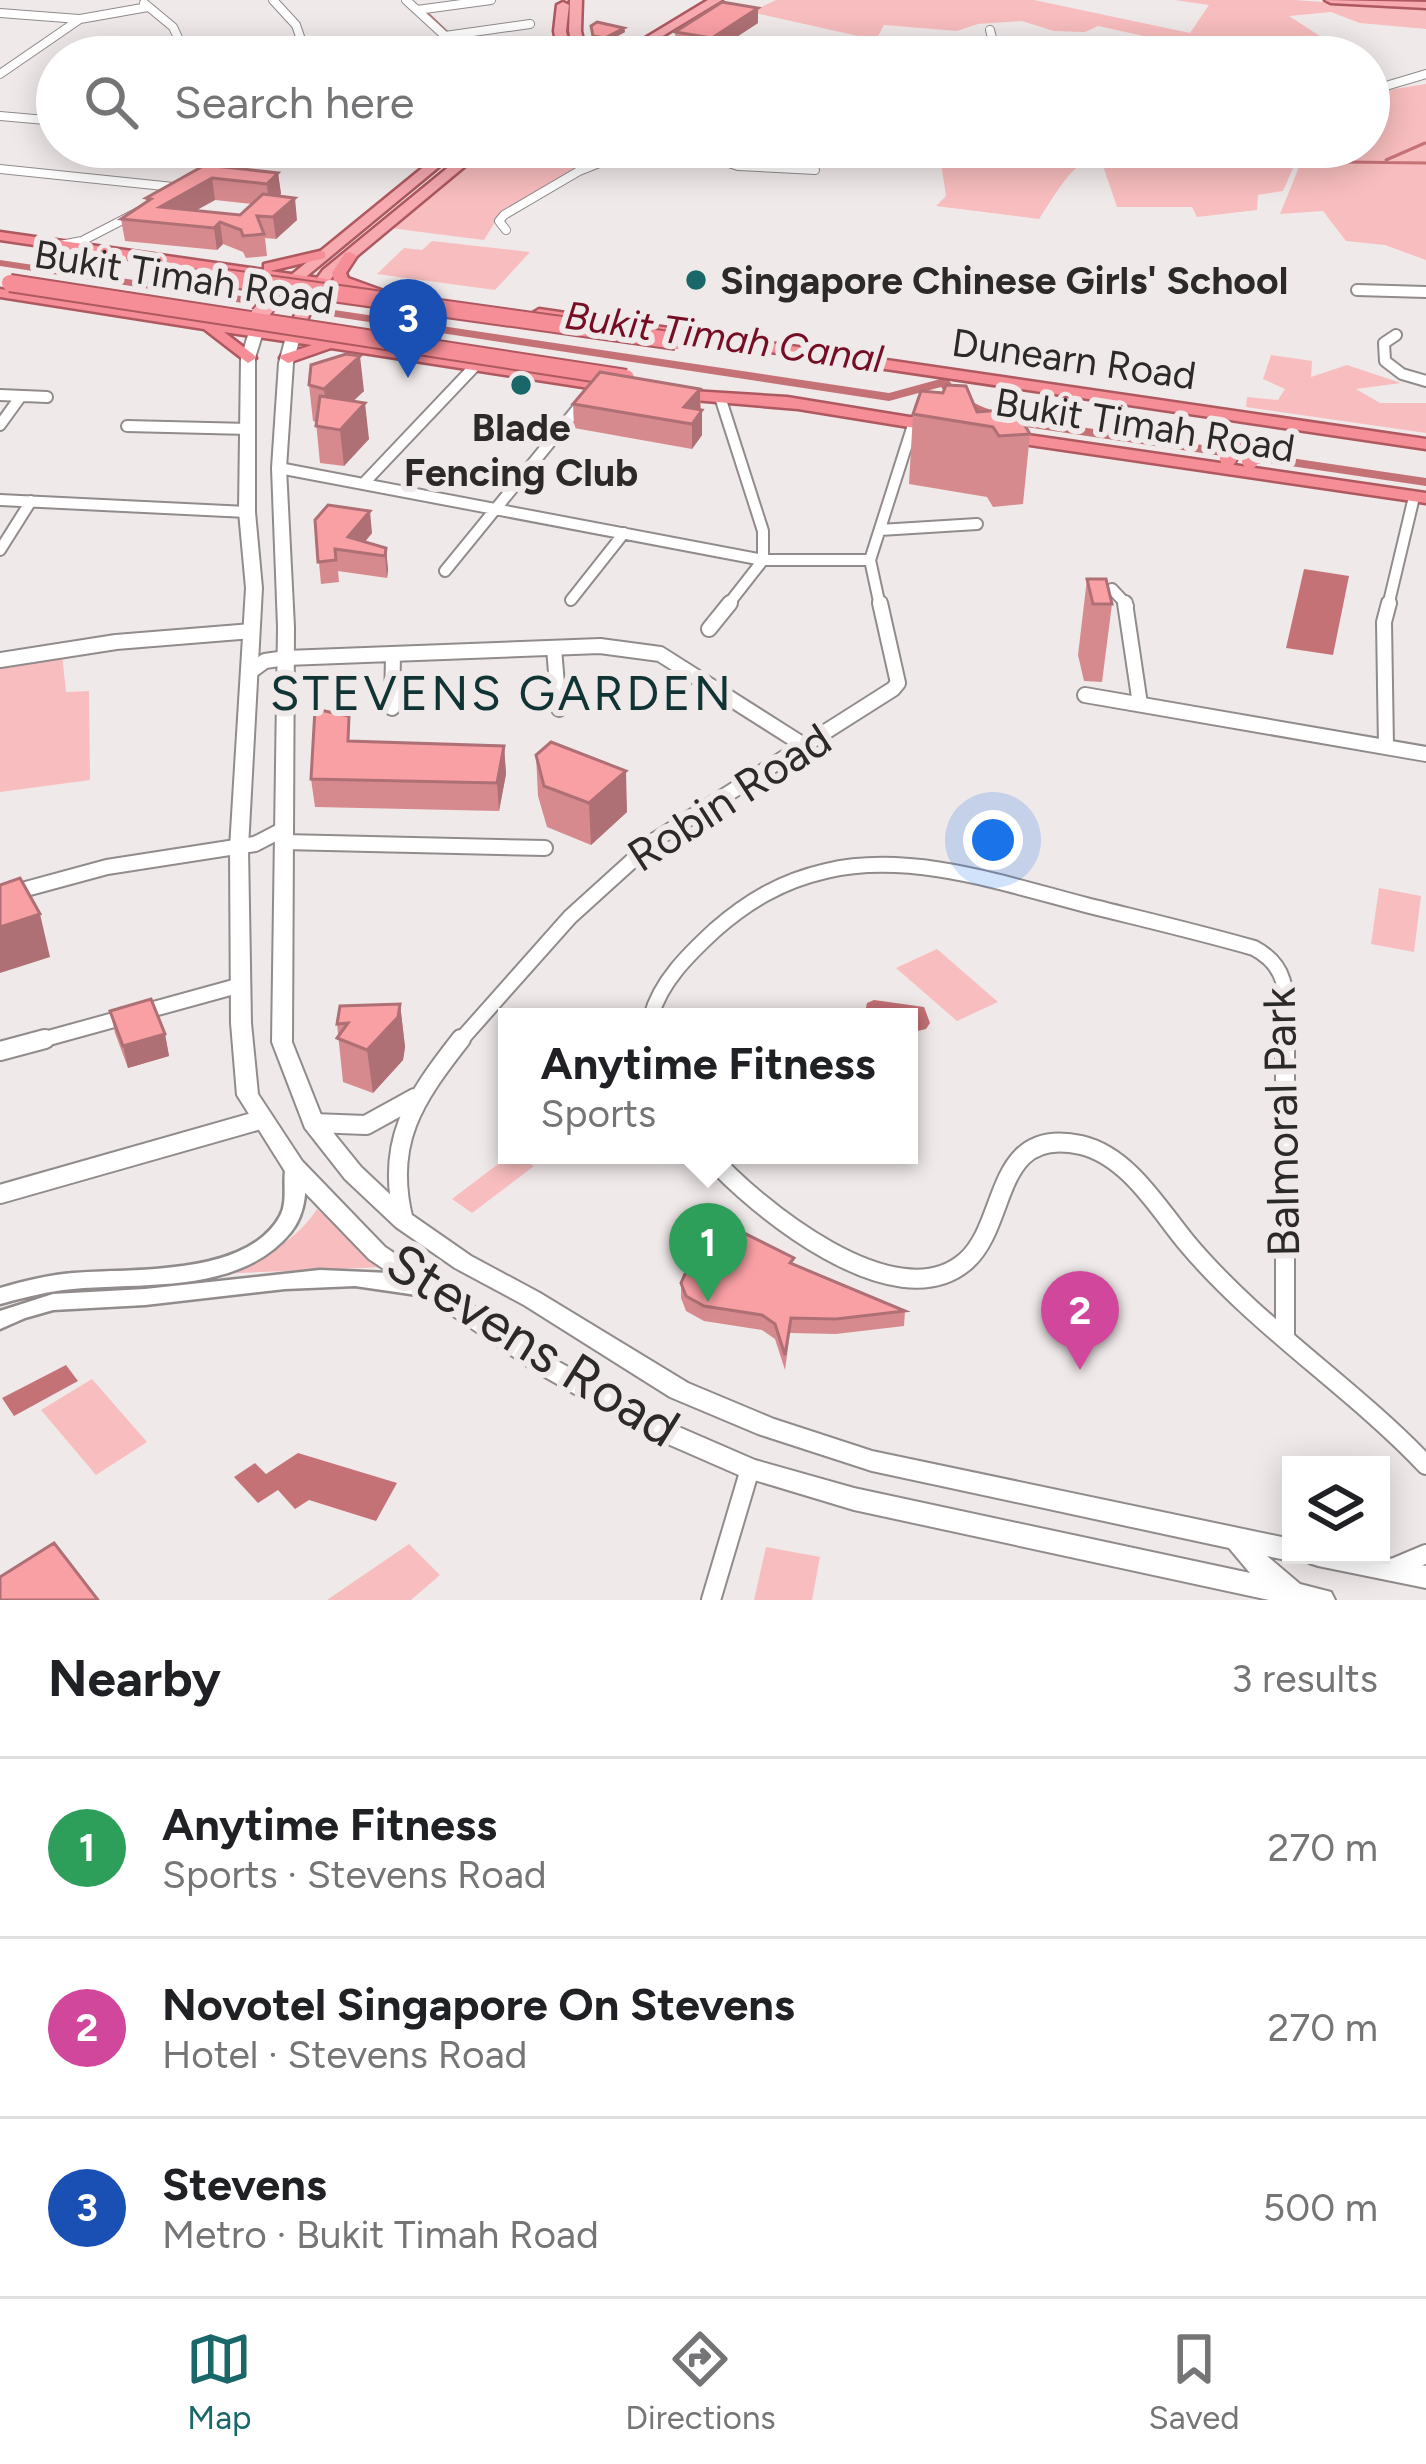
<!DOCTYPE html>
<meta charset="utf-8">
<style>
body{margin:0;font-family:Figtree,sans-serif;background:#f6f6f6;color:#202124}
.controls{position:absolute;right:36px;bottom:36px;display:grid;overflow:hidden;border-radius:0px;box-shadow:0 6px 30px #0003}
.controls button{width:108px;height:108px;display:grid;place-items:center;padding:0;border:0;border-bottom:3px solid #e0e0e0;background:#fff;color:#202124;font:60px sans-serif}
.you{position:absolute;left:993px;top:840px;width:42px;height:42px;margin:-30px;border:9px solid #fff;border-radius:50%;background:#1a73e8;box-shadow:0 0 0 18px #1a73e833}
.badge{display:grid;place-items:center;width:78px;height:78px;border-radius:50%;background:#1a6769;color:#fff;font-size:39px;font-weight:700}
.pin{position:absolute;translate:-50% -99px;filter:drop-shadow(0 3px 6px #0008)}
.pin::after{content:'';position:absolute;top:63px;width:42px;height:36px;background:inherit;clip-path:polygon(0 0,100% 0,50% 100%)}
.popup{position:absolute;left:498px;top:1008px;width:420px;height:156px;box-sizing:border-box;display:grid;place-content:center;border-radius:0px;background:#fff;filter:drop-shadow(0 3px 9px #0005);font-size:39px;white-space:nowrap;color:#757577}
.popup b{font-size:45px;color:#202124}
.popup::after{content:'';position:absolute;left:50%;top:100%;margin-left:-24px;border:24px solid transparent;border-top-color:#fff}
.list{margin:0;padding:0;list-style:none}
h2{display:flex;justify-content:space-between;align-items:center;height:156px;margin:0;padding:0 48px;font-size:51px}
h2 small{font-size:39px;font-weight:400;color:#757577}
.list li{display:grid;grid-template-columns:78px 1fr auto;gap:36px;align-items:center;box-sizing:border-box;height:180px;padding:0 48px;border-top:3px solid #e0e0e0}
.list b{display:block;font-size:45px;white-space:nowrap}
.list p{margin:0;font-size:39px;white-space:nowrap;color:#757577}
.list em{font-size:39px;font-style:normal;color:#757577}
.icon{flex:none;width:66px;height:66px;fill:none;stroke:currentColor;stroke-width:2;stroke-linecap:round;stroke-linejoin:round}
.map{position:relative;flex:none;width:1426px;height:1600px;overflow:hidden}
.search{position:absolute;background:#fff;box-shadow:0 6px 30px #0003;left:36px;right:36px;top:36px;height:132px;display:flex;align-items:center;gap:30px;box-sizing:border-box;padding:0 42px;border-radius:66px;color:#757577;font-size:45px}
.sheet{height:696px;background:#fff}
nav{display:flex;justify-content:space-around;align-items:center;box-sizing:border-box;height:168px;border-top:3px solid #e0e0e0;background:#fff;font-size:33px;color:#757577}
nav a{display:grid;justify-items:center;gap:6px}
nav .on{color:#1a6769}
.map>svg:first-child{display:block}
.green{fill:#f8bdbe}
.water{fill:#c57277}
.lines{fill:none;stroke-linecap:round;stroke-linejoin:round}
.stream{stroke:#c57277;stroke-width:3}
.canal{fill:#c57277;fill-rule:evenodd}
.minor-far3-casing{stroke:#918b8b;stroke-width:10}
.minor-far2-casing{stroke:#918b8b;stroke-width:14}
.minor-far1-casing{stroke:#918b8b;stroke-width:18}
.minor-casing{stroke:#918b8b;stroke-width:22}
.tertiary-casing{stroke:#918b8b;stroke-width:5}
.secondary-casing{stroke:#918b8b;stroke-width:4}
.primary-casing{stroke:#ae5860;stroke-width:5}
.trunk-casing{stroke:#ae5860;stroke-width:5}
.minor-far3{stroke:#fff;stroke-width:8}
.minor-far2{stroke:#fff;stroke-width:10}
.minor-far1{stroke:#fff;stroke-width:14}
.minor{stroke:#fff;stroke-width:18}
.tertiary{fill:#fff;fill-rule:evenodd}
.secondary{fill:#fff;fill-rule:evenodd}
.primary{fill:#f8aab1;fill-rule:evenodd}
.trunk{fill:#f68e97;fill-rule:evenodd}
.primary-bridge-casing{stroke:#ae5860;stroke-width:20;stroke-linecap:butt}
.trunk-bridge-casing{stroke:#ae5860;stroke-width:20;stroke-linecap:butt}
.primary-bridge{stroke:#f8aab1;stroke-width:16}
.trunk-bridge{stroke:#f68e97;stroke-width:16}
.wall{fill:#d68a8e;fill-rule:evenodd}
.shaded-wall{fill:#ae7074}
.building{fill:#f9a0a5;stroke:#ae7074;stroke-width:3}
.poi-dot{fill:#1a6769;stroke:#f0e9e9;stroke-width:4.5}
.labels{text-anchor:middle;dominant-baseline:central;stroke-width:12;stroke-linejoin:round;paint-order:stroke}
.far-street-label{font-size:39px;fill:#2c2929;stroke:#f0e9e9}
.far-poi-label{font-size:39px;font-weight:bold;fill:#2c2929;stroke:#f0e9e9;text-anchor:start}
.far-water-label{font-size:39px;font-style:italic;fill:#750d24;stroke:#f0e9e9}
.street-label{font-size:45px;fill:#2c2929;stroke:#f0e9e9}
.neighbourhood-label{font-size:48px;letter-spacing:3px;fill:#103334;stroke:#f0e9e9}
.near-street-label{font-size:54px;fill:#2c2929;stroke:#f0e9e9}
</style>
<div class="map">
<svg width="1426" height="1600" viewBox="0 0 1426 1600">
<rect width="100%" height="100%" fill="#f0e9e9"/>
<!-- green -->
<path class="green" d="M 776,0 L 1034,0 L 1190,33 L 1209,5 L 1175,0 L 1294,0 L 1426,9 L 1426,29 L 1360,23 L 1331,12 L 1289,16 L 1335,46 L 1289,57 L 1238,42 L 1209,57 L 1163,57 L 1167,41 L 1098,26 L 1085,32 L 1054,31 L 1022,21 L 978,24 L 957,31 L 884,25 L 876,40 L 751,12 Z
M 743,39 L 832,56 L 844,47 L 856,50 L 846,57 L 715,57 Z
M 1426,84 L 1426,260 L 1385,245 L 1346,241 L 1323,211 L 1280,214 L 1299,167 L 1332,167 L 1316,157 L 1237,156 L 1297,159 L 1283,191 L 1258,195 L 1257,210 L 1197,217 L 1192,207 L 1117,207 L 1101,160 L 1161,161 C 1079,155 1084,149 1039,219 L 936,206 L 946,196 L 941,163 L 991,147 L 1369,147 L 1369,93 Z
M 488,147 L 628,147 L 552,182 L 500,214 L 484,240 L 390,228 Z
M 432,241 L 530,252 L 495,290 L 377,274 L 404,248 L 422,250 Z
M 1271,355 L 1312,361 L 1311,377 L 1347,365 L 1401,383 L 1356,389 L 1380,403 L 1426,403 L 1426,433 L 1246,407 L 1247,397 L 1278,400 L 1285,389 L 1263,379 Z
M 62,655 L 66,692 L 89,691 L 90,780 L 0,792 L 0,666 Z
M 1379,888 L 1421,896 L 1414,952 L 1371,944 Z
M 937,949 L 998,1002 L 957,1021 L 896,968 Z
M 510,1155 L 534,1166 L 472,1213 L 452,1199 Z
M 317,1209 L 384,1267 L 214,1274 C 256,1258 292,1248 317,1209 Z
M 92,1379 L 147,1442 L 96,1475 L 41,1410 Z
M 409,1544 L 440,1575 L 411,1600 L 327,1600 Z
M 766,1547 L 820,1557 L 812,1600 L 754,1600 Z"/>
<!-- water -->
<path class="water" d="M 1304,569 L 1349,576 L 1333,655 L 1286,648 Z
M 874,1000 L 924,1007 L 930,1023 L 926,1029 L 909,1033 L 909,1017 L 864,1017 L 867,1003 Z
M 66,1365 L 78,1381 L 14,1416 L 2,1398 Z
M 298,1453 L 397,1483 L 376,1521 L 309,1500 L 295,1509 L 278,1490 L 258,1503 L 234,1477 L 255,1463 L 266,1474 Z"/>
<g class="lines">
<!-- stream -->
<path class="stream" d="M 425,11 L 447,32
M 454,38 L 475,57
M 1386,160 L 1425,143
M 1348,162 L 1426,163"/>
<!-- canal -->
<path class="canal" d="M 0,260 L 889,393 L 944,378 L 948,379 C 966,407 996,412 1026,419 L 1426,478 L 1426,486 L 1026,427 C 994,420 960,415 941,387 L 889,401 L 0,266 Z"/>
<defs>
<path id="minor-far3" d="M 273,0 L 296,25 L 307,57
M 406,0 L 468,57
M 144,3 L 173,27 L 187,57
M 417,10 L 491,0
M 0,13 L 79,19
M 990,30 L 993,42 L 1017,52
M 445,36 L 530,24
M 913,54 L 1026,57
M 507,57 L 530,54
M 1055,57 L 1083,52
M 0,74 L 80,19 L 148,7
M 1369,91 L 1426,74
M 0,116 L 57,121
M 680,147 L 738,166 L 815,170
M 762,147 C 814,167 860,169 912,147
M 0,169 L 183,188
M 210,174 L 258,147
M 506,230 L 499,221 L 504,215 L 579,171 L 639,147
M 60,245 L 82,241 L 138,212"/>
<path id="minor-far2" d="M 1357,290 L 1426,292
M 1396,335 L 1384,343 L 1385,361 L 1402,374 L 1426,381
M 0,395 L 47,397
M 721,400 L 763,531 L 763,560
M 0,425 L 21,396
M 127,426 L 249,429
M 279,468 L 763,560 L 870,560
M 364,483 L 475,366
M 0,500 L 247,512
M 880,530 L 977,524
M 0,550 L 31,501
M 445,571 L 582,403
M 1112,589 L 1128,606
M 571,600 L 624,533
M 727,606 L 763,560
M 880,606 L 870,560 L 914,422
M 1388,606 L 1414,497"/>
<path id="minor-far1" d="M 1125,603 L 1140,704
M 709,629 L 730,603
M 554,648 L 559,709
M 0,660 L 116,642 L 252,631
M 251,671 L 265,661 L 286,658 L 600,646 L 660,654 L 805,746
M 1085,695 L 1426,754
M 392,708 L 393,654
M 1386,747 L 1384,622 L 1389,603
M 284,842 L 545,848
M 0,896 L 107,867 L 255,844 L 284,829
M 651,1017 C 660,982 689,954 715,930 C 748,901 782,881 826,871 C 910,851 1005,884 1086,905 C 1142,919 1198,932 1254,948 C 1294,969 1285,1002 1285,1042
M 34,1042 L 241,985
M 459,1042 L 570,917 L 655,840 L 893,689 L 898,683 L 880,603"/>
<path id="minor" d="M 1285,1039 L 1285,1337
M 0,1051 L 45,1039
M 313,1123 L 366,1125 L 415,1098
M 709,1155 C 754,1206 896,1323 966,1261 C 1009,1223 992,1125 1081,1145 C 1128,1156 1158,1208 1186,1242 C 1256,1326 1351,1386 1426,1465
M 0,1194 L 260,1120
M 404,1221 C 384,1143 414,1099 461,1039
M 1395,1567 L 1426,1554
M 711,1600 L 750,1469"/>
<path id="tertiary" d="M 294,1160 L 301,1162 C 309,1184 306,1213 291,1232 C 238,1297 137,1281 63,1290 C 42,1293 21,1298 0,1304 L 0,1288 C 24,1281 48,1275 73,1273 C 131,1268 247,1277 280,1216 C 289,1200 281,1178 287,1162 Z
M 320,1270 L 389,1273 L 431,1282 L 435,1288 L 431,1294 L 424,1296 L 355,1286 L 285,1289 L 145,1305 L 53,1310 L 25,1318 L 0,1329 L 0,1311 L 53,1294 L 145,1289 Z"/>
<path id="secondary" d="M 256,328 L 263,332 L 255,358 L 255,512 L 262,588 L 248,848 L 251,1023 L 258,1094 L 302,1161 L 385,1247 L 552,1358 L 665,1421 L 755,1460 L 854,1488 L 1250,1573 L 1229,1548 L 872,1471 L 758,1434 L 670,1397 L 524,1305 L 455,1268 L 396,1227 L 345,1179 L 305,1128 L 272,1042 L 278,627 L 272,468 L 279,363 L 286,337 L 293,333 L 300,337 L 293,363 L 286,468 L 294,627 L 292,1042 L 323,1120 L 361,1167 L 412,1215 L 471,1256 L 540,1293 L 688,1383 L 774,1419 L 872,1451 L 1291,1539 L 1291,1555 L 1301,1555 L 1300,1558 L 1291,1561 L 1267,1556 L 1300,1584 L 1331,1592 L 1335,1600 L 1269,1600 L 854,1510 L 741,1476 L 647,1435 L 536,1372 L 369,1259 L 286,1173 L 237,1095 L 231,1023 L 230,848 L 246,588 L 239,512 L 241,358 L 249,332 Z
M 1305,1555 L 1373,1555 L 1426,1566 L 1426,1588 L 1318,1566 L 1309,1563 Z"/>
<path id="primary" d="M 570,0 L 582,0 L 581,31 L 587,57 L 575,57 L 569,31 Z
M 708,0 L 722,0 L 628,57 L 614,57 Z
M 1325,0 L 1426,2 L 1426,8 L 1331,3 Z
M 563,2 L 569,5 L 566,31 L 571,57 L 559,57 L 554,31 L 557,5 Z
M 448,147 L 463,147 L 284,295 L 274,295 L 274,289 Z
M 473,147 L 488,147 L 333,276 L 317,298 L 298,340 L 288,340 L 285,337 L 303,297 L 323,270 Z"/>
<path id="trunk" d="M 0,232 L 264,270 L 264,264 L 320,251 L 325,252 L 325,258 L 270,271 L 334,280 L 332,273 L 345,253 L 350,252 L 357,256 L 346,273 L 348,278 L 384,291 L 377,295 L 0,240 Z
M 0,289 L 615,382 L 623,387 L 615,392 L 331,348 L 288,363 L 280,358 L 282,355 L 312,345 L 224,332 L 254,355 L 256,358 L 248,363 L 204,329 L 0,297 Z
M 539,309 L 1426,439 L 1426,449 L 534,317 L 531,314 Z
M 676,390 L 787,397 L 940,422 L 948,427 L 940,432 L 798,409 L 670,398 L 668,395 Z
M 1001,431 L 1426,493 L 1426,503 L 995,440 L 993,436 Z"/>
</defs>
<!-- minor-far3 casing -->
<use href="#minor-far3" class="minor-far3-casing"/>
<!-- minor-far2 casing -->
<use href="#minor-far2" class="minor-far2-casing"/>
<!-- minor-far1 casing -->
<use href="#minor-far1" class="minor-far1-casing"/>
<!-- minor casing -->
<use href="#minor" class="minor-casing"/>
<!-- tertiary casing -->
<use href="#tertiary" class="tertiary-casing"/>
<!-- secondary casing -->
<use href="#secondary" class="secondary-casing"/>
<!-- primary casing -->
<use href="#primary" class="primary-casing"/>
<!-- trunk casing -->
<use href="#trunk" class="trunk-casing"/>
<!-- minor-far3 -->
<use href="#minor-far3" class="minor-far3"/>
<!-- minor-far2 -->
<use href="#minor-far2" class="minor-far2"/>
<!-- minor-far1 -->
<use href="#minor-far1" class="minor-far1"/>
<!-- minor -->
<use href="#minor" class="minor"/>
<!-- tertiary -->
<use href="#tertiary" class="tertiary"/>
<!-- secondary -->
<use href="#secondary" class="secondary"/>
<!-- primary -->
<use href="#primary" class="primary"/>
<!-- trunk -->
<use href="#trunk" class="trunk"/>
<defs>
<path id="primary-bridge" d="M 259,315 L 279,292"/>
<path id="trunk-bridge" d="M 218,277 L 676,341
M 10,283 L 626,378
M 1228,459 L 1238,441
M 1250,461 L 1255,444"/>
</defs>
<!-- primary-bridge casing -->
<use href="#primary-bridge" class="primary-bridge-casing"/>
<!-- trunk-bridge casing -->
<use href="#trunk-bridge" class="trunk-bridge-casing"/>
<!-- primary-bridge -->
<use href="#primary-bridge" class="primary-bridge"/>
<!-- trunk-bridge -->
<use href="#trunk-bridge" class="trunk-bridge"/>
</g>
<!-- wall -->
<path class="wall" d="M 758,8 L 758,23 L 712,53 L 676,46 L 675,32 Z
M 591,26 L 624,28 L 625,32 L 605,43 L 593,41 Z
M 798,147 L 885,147 L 837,154 Z
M 205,165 L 278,173 L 281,194 L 279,196 L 297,220 L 276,239 L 265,238 L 267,256 L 246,258 L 243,252 L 223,244 L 217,250 L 125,241 L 121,219 L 146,202 L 146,198 ZM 215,200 L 252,204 L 240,215 L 196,210 Z
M 309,385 L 364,391 L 353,401 L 369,439 L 344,466 L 320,463 L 316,422 L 313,421 Z
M 700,389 L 702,435 L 692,449 L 574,428 L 573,404 Z
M 977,412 L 1030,434 L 1023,504 L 993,507 L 987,497 L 909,484 L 913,414 Z
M 315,520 L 372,533 L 365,542 L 386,548 L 388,570 L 387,578 L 338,571 L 339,582 L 321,584 Z
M 1087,579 L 1112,604 L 1102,682 L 1084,681 L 1078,655 Z
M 504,746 L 506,774 L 499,811 L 315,807 L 311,779 Z
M 536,755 L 627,812 L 591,845 L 547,827 L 538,796 Z
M 400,1004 L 405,1047 L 403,1060 L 373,1093 L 343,1082 L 337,1024 Z
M 110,1011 L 165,1034 L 169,1056 L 128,1068 L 115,1033 Z
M 681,1253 L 794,1265 L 905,1311 L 904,1326 L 836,1334 L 790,1333 L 785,1370 L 775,1339 L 762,1330 L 704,1321 L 686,1311 L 681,1298 L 681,1283 L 688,1272 L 681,1268 Z"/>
<!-- shaded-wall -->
<path class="shaded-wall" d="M 758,8 L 758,23 L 712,53 L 712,38 Z
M 624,28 L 625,32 L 605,43 L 605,38 Z
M 838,147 L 885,147 L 837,154 Z
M 278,173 L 281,194 L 269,205 L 267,184 Z
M 212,178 L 215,200 L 172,224 L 160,207 Z
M 295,198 L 297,220 L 276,239 L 273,217 Z
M 220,222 L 223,244 L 217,250 L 214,228 Z
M 360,356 L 364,391 L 328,425 L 324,389 Z
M 700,389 L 700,413 L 684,407 Z
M 365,403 L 369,439 L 344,466 L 340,430 Z
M 702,410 L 702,435 L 692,449 L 692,424 Z
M 370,511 L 372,533 L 356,552 L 348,537 Z
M 386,548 L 388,570 L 387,578 L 385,556 Z
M 504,746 L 506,774 L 499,811 L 497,783 Z
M 626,771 L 627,812 L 591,845 L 589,803 Z
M 40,914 L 50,957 L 0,973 L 0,927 Z
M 400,1004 L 405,1047 L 403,1060 L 373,1093 L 367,1050 Z
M 165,1034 L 169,1056 L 128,1068 L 123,1046 Z"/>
<!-- building -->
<path class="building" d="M 722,2 L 758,8 L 712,38 L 675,32 Z
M 597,22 L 624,28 L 605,38 L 593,36 L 591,26 Z
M 867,49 L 919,55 L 915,50 L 936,51 L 974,57 L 852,57 Z
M 205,165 L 278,173 L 267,184 L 212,178 L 160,207 L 240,215 L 263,194 L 295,198 L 273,217 L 257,216 L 264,234 L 243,236 L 241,230 L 220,222 L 214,228 L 121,219 L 151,199 L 146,198 Z
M 346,354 L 360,356 L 324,389 L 309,385 L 311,365 Z
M 600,372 L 700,389 L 684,407 L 702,410 L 692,424 L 573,404 Z
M 946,385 L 966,386 L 977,412 L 1015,409 L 1030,434 L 999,436 L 993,427 L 913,414 L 921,391 L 943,393 Z
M 320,396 L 365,403 L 340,430 L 316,426 Z
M 328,505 L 370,511 L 348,537 L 386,548 L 385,556 L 335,549 L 336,560 L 318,562 L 315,520 Z
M 1087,579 L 1106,579 L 1112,604 L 1093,604 Z
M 315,709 L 349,716 L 348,741 L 504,746 L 497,783 L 311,779 Z
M 551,742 L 626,771 L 589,803 L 544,786 L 536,755 Z
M 20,878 L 40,914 L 0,927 L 0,885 Z
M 151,999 L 165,1034 L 123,1046 L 110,1011 Z
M 400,1004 L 398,1017 L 367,1050 L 337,1038 L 348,1023 L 337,1024 L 340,1006 Z
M 714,1218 L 794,1258 L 790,1263 L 905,1311 L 836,1319 L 791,1318 L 785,1355 L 775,1324 L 762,1315 L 704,1306 L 686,1296 L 681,1283 L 685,1274 L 700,1264 L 681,1253 Z
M 54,1543 L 98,1600 L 0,1600 L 0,1577 Z"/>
<!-- markers -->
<g class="poi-dot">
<circle cx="696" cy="280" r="12"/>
<circle cx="521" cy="385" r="12"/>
</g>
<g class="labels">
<!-- far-street labels -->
<g class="far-street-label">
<text transform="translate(184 277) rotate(9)">Bukit Timah Road</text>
<text transform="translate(1074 359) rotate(8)">Dunearn Road</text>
<text transform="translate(1145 425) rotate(9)">Bukit Timah Road</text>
</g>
<!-- far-poi labels -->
<g class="far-poi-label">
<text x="720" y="280">Singapore Chinese Girls' School</text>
<text x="521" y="427" text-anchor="middle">Blade<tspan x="521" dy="45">Fencing Club</tspan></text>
</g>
<!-- far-water labels -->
<g class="far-water-label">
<text transform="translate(724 337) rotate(8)">Bukit Timah Canal</text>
</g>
<!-- street labels -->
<g class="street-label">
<text transform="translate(729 797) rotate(-33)">Robin Road</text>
<text transform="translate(1281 1122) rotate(-91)">Balmoral Park</text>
</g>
<!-- neighbourhood labels -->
<g class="neighbourhood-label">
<text x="502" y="693">STEVENS GARDEN</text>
</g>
<!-- near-street labels -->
<g class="near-street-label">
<text transform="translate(533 1345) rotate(32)">Stevens Road</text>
</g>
</g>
</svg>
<div class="controls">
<button><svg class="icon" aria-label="layers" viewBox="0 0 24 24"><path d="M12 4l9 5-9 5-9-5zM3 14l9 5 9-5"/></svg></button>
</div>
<div class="you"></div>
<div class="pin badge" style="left:708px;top:1302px;background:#2e9e5b">1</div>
<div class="popup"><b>Anytime Fitness</b>Sports</div>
<div class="pin badge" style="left:1080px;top:1370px;background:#d1479c">2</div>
<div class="pin badge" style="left:408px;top:378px;background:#1a4fb4">3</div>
<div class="search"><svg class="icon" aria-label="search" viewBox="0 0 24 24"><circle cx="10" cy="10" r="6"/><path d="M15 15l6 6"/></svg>Search here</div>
</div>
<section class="sheet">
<h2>Nearby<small>3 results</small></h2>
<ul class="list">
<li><span class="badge" style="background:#2e9e5b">1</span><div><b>Anytime Fitness</b><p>Sports · Stevens Road</p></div><em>270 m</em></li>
<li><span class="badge" style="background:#d1479c">2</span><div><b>Novotel Singapore On Stevens</b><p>Hotel · Stevens Road</p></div><em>270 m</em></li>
<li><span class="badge" style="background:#1a4fb4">3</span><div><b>Stevens</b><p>Metro · Bukit Timah Road</p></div><em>500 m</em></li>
</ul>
</section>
<nav>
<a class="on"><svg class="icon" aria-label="map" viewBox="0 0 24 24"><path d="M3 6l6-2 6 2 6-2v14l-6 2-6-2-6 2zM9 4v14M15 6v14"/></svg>Map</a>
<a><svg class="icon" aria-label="directions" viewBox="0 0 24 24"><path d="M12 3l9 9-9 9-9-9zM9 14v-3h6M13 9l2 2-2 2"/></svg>Directions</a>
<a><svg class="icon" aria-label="saved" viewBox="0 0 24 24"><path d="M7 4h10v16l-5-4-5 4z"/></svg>Saved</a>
</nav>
